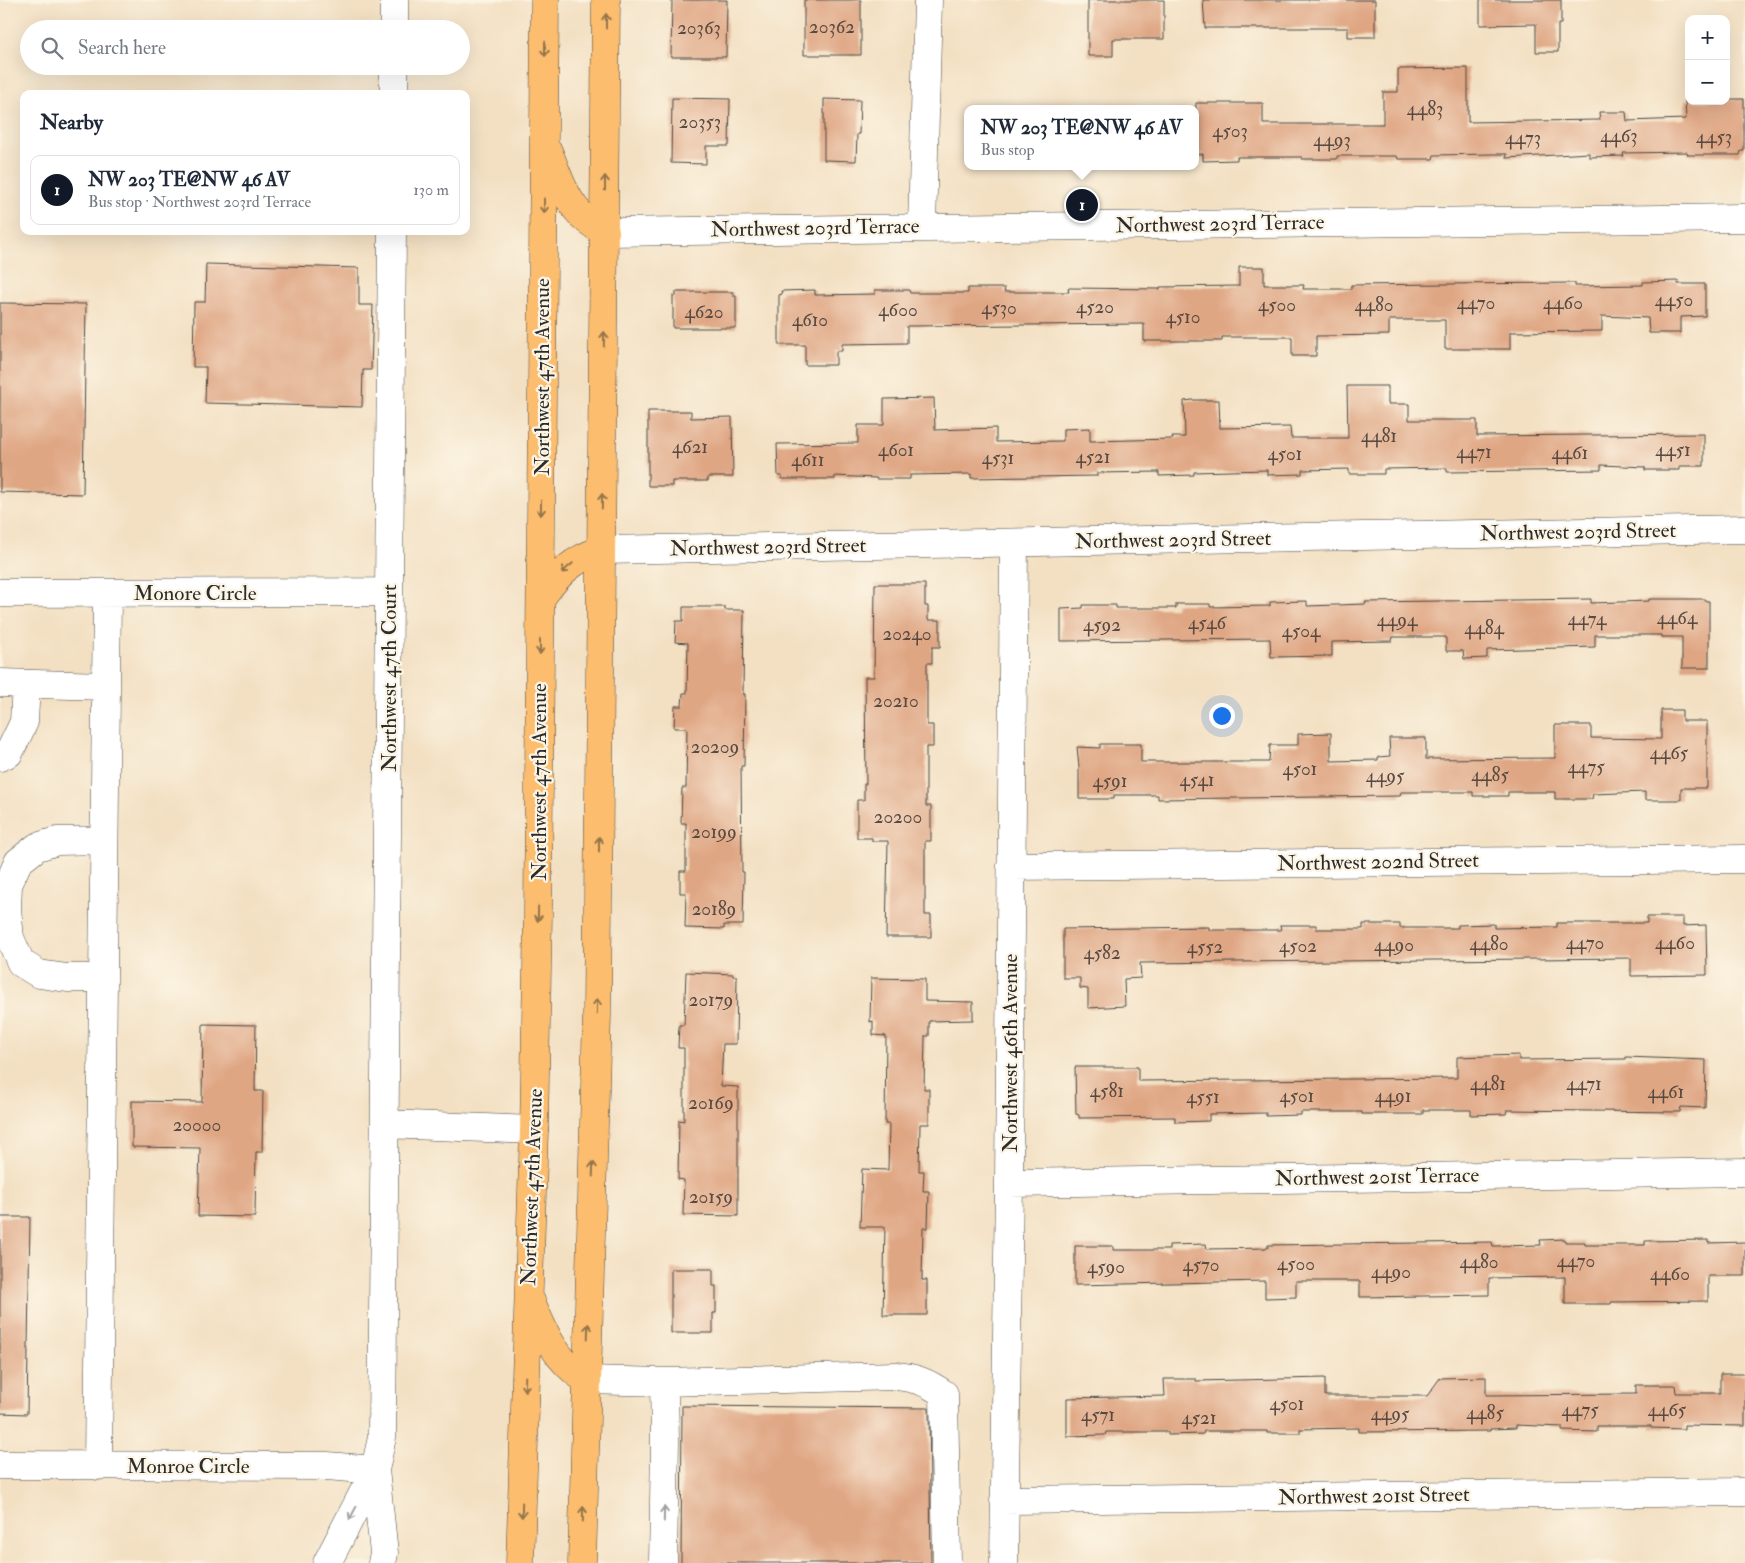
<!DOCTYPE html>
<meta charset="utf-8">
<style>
body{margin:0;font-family:"IM FELL Double Pica",serif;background:#f6f6f7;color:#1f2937}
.controls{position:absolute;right:15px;top:15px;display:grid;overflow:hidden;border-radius:10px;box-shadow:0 5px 20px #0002}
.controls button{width:45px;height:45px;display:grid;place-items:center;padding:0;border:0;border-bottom:1px solid #e0e1e3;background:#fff;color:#1f2937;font:25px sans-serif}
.you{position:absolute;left:1221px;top:715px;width:18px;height:18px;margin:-12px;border:4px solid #fff;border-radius:50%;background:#1a73e8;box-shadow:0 0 0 8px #1a73e833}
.badge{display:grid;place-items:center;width:32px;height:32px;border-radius:50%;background:#111827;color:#fff;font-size:16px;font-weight:700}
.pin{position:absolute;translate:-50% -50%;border:2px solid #fff;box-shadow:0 1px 5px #0006}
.popup{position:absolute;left:964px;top:105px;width:235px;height:65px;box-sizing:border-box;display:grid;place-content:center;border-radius:10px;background:#fff;filter:drop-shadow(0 1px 4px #0005);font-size:16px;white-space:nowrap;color:#747a83}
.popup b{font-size:19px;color:#1f2937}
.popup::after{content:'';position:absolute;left:50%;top:100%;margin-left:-10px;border:10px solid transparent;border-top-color:#fff}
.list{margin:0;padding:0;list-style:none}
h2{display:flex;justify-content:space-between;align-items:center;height:65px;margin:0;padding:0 20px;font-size:21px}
h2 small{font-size:16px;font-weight:400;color:#747a83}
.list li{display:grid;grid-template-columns:32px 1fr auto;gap:15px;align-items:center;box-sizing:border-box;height:70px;margin:0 10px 10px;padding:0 10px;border:1px solid #e0e1e3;border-radius:10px}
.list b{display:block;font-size:19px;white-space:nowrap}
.list p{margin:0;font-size:16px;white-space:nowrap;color:#747a83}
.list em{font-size:16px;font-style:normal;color:#747a83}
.icon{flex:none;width:28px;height:28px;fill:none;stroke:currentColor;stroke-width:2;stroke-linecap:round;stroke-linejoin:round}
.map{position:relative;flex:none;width:1745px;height:1563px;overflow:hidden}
.search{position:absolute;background:#fff;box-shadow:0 5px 20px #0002;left:20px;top:20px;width:450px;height:55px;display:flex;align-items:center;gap:12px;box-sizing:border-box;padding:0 18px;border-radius:28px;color:#747a83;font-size:19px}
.panel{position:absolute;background:#fff;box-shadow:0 5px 20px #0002;left:20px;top:90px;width:450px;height:145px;border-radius:10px}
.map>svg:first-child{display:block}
.building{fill:#dfa683}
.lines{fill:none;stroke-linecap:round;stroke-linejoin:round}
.minor-casing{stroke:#494642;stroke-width:29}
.major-casing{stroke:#494642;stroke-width:29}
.minor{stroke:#fff;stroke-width:28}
.major{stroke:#fcbd6e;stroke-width:28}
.oneway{stroke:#94744c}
.oneway2{stroke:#a0a0a0}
.labels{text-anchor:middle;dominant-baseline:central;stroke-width:4.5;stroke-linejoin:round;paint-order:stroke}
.number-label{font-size:19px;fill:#584a41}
.street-label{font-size:21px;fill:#2b2b2b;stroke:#fcf5e5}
</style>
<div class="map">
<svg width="1745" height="1563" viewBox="0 0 1745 1563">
<rect width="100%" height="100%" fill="#fcf5e5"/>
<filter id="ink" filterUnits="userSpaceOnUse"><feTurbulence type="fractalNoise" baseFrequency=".02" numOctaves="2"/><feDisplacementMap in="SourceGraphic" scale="10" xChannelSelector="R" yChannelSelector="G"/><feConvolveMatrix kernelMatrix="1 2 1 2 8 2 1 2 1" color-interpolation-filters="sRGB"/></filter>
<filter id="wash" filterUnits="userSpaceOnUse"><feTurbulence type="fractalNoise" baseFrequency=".0096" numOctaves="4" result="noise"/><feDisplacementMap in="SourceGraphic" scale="20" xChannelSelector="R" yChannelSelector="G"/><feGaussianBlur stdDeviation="1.12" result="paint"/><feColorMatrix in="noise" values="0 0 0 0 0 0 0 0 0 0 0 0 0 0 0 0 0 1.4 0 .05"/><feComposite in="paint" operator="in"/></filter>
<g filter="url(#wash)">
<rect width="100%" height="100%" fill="#f3e0c3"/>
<g id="blocks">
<!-- building -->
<path class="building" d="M 672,0 L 727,0 L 726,57 L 671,57 Z
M 804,0 L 861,0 L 861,55 L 804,55 Z
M 1088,0 L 1164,0 L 1164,39 L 1113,39 L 1113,56 L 1088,56 Z
M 1203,0 L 1375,0 L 1375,37 L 1348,37 L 1348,28 L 1205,28 Z
M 1480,0 L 1561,0 L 1561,24 L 1558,24 L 1558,52 L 1536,52 L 1536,24 L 1480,25 Z
M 1468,68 L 1468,122 L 1600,120 L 1599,112 L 1626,112 L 1627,121 L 1686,119 L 1685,100 L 1689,99 L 1689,101 L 1726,101 L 1726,99 L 1744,99 L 1744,151 L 1741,151 L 1740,155 L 1688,155 L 1687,152 L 1623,153 L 1624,156 L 1589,157 L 1589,153 L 1506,158 L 1507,154 L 1493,154 L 1434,155 L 1433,159 L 1398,159 L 1397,156 L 1337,156 L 1337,159 L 1302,159 L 1302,157 L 1237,157 L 1237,160 L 1203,161 L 1203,154 L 1196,154 L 1196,103 L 1263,103 L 1263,124 L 1383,124 L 1383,92 L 1398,92 L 1398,69 Z
M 672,98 L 730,99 L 729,146 L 706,146 L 706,164 L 671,163 Z
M 824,99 L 860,100 L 859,134 L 857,134 L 856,161 L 824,160 Z
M 206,264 L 359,268 L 359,305 L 373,305 L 371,370 L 363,370 L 362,407 L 205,403 L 206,367 L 193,367 L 194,302 L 205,302 Z
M 1239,267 L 1264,267 L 1264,285 L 1304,285 L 1303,289 L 1351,289 L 1351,285 L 1446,284 L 1575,283 L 1575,286 L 1643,285 L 1643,282 L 1678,281 L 1678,284 L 1705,284 L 1705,316 L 1680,317 L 1680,333 L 1649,333 L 1648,318 L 1602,316 L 1602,331 L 1510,332 L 1510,349 L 1445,349 L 1445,320 L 1389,320 L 1389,335 L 1316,336 L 1316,356 L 1292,356 L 1292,337 L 1222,337 L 1222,341 L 1144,341 L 1144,324 L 907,326 L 907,343 L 842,344 L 842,351 L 836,351 L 836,365 L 805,365 L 805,345 L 779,345 L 779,295 L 782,294 L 781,291 L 815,290 L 815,295 L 875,294 L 875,290 L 909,290 L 910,293 L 968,293 L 968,288 L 1005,288 L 1004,292 L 1069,292 L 1068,288 L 1160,289 L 1160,287 L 1239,286 Z
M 676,292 L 733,292 L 733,296 L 736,296 L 736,328 L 673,328 L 673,296 L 676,296 Z
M 0,303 L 86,304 L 83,494 L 0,492 Z
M 1347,386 L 1388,386 L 1388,404 L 1409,404 L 1409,420 L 1477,420 L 1477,436 L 1704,434 L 1704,466 L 1679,466 L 1679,470 L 1645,470 L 1645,467 L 1601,465 L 1601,470 L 1447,472 L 1447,468 L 1384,469 L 1384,474 L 1349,474 L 1349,469 L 1302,470 L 1302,474 L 1267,475 L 1267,470 L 1194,472 L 1194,475 L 1159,476 L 1159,472 L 1097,473 L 1097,476 L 971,478 L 971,474 L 910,475 L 910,479 L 876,479 L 876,478 L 835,476 L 835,479 L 782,479 L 782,476 L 778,476 L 777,444 L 858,443 L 858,425 L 884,425 L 884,399 L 934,398 L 935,430 L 996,428 L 996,442 L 1063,441 L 1063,429 L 1090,428 L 1090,441 L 1173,439 L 1172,437 L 1185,437 L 1184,401 L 1193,400 L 1219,400 L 1220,428 L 1290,427 L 1291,438 L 1348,438 Z
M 648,411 L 691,411 L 691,418 L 732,417 L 733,477 L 708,477 L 708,481 L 672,481 L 672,486 L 648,486 Z
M 875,584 L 925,584 L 925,606 L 928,606 L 928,620 L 940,620 L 940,647 L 932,647 L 932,663 L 927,663 L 927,725 L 933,725 L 933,747 L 926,747 L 926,806 L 931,806 L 931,841 L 925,841 L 925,915 L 931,915 L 931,937 L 886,937 L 888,841 L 872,841 L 872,838 L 857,838 L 857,800 L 864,800 L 864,784 L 866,784 L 865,677 L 874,677 Z
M 1591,599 L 1591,603 L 1649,601 L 1649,599 L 1705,599 L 1705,601 L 1709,601 L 1709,668 L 1682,668 L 1682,637 L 1661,637 L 1661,635 L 1595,635 L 1595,647 L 1487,650 L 1487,658 L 1464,659 L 1463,651 L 1446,651 L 1446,637 L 1393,637 L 1392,641 L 1332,642 L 1332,656 L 1271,657 L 1270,639 L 1061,641 L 1061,609 L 1083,608 L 1083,605 L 1116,605 L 1116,608 L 1176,608 L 1176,604 L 1210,604 L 1210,607 L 1270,606 L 1270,602 L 1307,601 L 1307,606 L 1366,604 L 1365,602 Z
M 683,607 L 725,607 L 725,610 L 744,610 L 743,694 L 745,694 L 744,766 L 741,766 L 742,872 L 744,872 L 743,925 L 724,925 L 724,929 L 685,928 L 686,893 L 680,893 L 680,871 L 686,871 L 686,823 L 681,823 L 682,788 L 686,788 L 687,728 L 674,728 L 675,706 L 682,706 L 683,693 L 687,693 L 688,643 L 675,642 L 676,621 L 683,621 Z
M 1661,710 L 1682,710 L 1682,721 L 1707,721 L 1707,788 L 1681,788 L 1681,800 L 1645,800 L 1645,792 L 1593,794 L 1592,799 L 1555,799 L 1555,792 L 1508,792 L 1508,796 L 1473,796 L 1473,792 L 1401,792 L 1400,796 L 1237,798 L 1158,799 L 1158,795 L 1114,795 L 1114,799 L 1079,799 L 1079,766 L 1077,747 L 1100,748 L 1100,744 L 1141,744 L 1141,762 L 1269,762 L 1270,745 L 1298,745 L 1298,734 L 1331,733 L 1331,761 L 1378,760 L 1378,757 L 1390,756 L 1389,738 L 1426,738 L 1426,759 L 1555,758 L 1555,725 L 1591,725 L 1591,738 L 1661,739 Z
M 1647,917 L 1683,917 L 1683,926 L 1706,925 L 1707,975 L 1631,976 L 1631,958 L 1140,963 L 1141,978 L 1124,979 L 1125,1006 L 1088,1008 L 1088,989 L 1080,988 L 1080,978 L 1063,978 L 1063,929 L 1209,927 L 1209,930 L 1281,930 L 1280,925 L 1316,925 L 1316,929 L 1363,929 L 1363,924 L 1400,924 L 1400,928 L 1458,928 L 1458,925 L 1494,924 L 1494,928 L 1557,927 L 1557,923 L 1647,923 Z
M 686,972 L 733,974 L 733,976 L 737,976 L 736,1044 L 723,1044 L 721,1086 L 738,1087 L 738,1216 L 683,1215 L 684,1180 L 678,1179 L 679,1120 L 684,1121 L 684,1048 L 678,1048 L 679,1025 L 684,1025 Z
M 871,978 L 925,979 L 925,1001 L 973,1002 L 973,1020 L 929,1021 L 929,1036 L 925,1036 L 924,1089 L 929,1089 L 929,1124 L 920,1124 L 919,1171 L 924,1171 L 923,1191 L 929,1191 L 928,1228 L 923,1228 L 922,1280 L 927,1280 L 927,1315 L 883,1315 L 885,1227 L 860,1227 L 862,1169 L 888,1170 L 889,1124 L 885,1124 L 886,1036 L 873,1035 L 873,1021 L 870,1022 Z
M 203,1024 L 256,1025 L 255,1091 L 263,1091 L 262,1152 L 256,1152 L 255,1217 L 198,1216 L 200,1148 L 132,1147 L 132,1101 L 202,1102 Z
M 1519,1055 L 1519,1060 L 1626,1059 L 1626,1057 L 1706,1060 L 1705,1108 L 1681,1107 L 1680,1112 L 1507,1110 L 1506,1114 L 1471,1115 L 1471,1110 L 1423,1110 L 1423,1114 L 1362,1114 L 1362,1112 L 1301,1112 L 1301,1115 L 1266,1116 L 1266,1113 L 1209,1114 L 1209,1121 L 1175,1122 L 1175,1117 L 1079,1118 L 1079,1115 L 1076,1114 L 1075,1067 L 1138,1067 L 1138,1081 L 1457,1078 L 1457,1057 Z
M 0,1217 L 30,1217 L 27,1414 L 0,1413 Z
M 1565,1239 L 1565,1242 L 1585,1242 L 1585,1245 L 1645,1245 L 1645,1241 L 1708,1240 L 1708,1243 L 1745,1242 L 1745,1276 L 1708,1276 L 1708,1301 L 1611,1302 L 1611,1304 L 1565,1304 L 1565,1277 L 1489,1278 L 1489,1295 L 1360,1297 L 1360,1281 L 1296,1281 L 1296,1297 L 1265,1298 L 1265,1281 L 1075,1285 L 1075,1246 L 1113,1246 L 1113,1250 L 1169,1250 L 1169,1245 L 1206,1244 L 1207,1249 L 1268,1248 L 1268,1245 L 1492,1242 L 1493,1246 L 1541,1245 L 1540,1240 Z
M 671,1269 L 713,1269 L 713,1286 L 716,1286 L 716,1313 L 713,1313 L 713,1333 L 671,1333 Z
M 1720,1374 L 1745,1374 L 1745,1426 L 1684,1425 L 1684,1429 L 1651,1428 L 1651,1426 L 1597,1426 L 1597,1432 L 1562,1431 L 1562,1427 L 1516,1425 L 1516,1428 L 1490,1429 L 1490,1431 L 1359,1432 L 1359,1428 L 1300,1429 L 1300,1433 L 1267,1433 L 1267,1431 L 1204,1431 L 1203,1434 L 1168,1435 L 1168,1432 L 1106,1432 L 1105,1435 L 1067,1436 L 1067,1398 L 1165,1396 L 1164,1379 L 1196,1379 L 1196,1381 L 1325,1378 L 1325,1396 L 1427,1396 L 1440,1378 L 1486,1377 L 1486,1395 L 1636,1394 L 1636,1385 L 1675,1385 L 1676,1393 L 1720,1393 Z
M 682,1406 L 929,1408 L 931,1563 L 681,1563 Z"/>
</g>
</g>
<g filter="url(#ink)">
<use href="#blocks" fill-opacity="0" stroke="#494642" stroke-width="1"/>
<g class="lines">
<defs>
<path id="minor" d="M 394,29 L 394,0
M 394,94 L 394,66
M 922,227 L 928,0
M 605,232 L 1745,218
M 601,550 L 1745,529
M 0,593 L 389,592
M 0,683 L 106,686
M 0,757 L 9,753 L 24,722 L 26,684
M 1011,866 L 1745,859
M 102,978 L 67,978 L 39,974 L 21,963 L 10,938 L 7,909 L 8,885 L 18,862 L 37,847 L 57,841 L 104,840
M 385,1124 L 534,1130
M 1009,1183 L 1745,1172
M 586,1380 L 664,1382 L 896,1376 C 916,1378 927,1382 944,1394 L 947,1563
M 0,1465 L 327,1466 L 375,1470
M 98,1466 L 107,593
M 375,1470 L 384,1553 L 382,1563
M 1004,1500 L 1745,1492
M 327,1563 L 375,1470 L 382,1437 L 392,231
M 663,1563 L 665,1442 L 664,1382
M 1004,1563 L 1009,1183 L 1014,543"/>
<path id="major" d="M 549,153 C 558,176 567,205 588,221 C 593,225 599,229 605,232
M 541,598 C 559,573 572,560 601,550
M 531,1301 C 544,1333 556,1361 586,1380
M 520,1563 L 534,1130 L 538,914 L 545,0
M 582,1563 L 597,1015 L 606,0"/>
</defs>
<!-- minor casing -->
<use href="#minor" class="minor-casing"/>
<!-- major casing -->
<use href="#major" class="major-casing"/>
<!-- minor -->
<use href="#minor" class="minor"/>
<!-- major -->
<use href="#major" class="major"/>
</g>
<!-- one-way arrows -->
<defs><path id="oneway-shaft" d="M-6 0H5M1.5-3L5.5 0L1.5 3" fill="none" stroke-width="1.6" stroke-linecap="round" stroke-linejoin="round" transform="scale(1.25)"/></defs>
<g class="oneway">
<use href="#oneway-shaft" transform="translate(606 21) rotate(-90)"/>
<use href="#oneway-shaft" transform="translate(545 49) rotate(90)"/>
<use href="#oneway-shaft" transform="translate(605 183) rotate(-90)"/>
<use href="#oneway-shaft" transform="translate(544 206) rotate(90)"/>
<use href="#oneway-shaft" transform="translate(604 339) rotate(-89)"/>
<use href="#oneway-shaft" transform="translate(602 501) rotate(-89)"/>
<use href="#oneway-shaft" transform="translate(541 508) rotate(90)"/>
<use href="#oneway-shaft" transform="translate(567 568) rotate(140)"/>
<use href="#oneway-shaft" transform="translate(540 647) rotate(90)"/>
<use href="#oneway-shaft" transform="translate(599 844) rotate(-90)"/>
<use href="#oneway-shaft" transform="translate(538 914) rotate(91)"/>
<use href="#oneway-shaft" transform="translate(597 1006) rotate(-89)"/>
<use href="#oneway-shaft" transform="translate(593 1169) rotate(-88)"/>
<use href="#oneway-shaft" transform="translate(588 1331) rotate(-88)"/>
<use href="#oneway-shaft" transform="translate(525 1384) rotate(92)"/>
<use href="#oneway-shaft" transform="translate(522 1510) rotate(91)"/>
<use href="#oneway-shaft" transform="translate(583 1514) rotate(-89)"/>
</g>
<g class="oneway2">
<use href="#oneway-shaft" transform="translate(353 1513) rotate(118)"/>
<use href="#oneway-shaft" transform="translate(664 1514) rotate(-89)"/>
</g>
</g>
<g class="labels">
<!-- number labels -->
<g class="number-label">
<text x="832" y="27">20362</text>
<text x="699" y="28">20363</text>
<text x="1425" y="109">4483</text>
<text x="700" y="122">20353</text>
<text x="1230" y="131">4503</text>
<text x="1619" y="136">4463</text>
<text x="1714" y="137">4453</text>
<text x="1523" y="138">4473</text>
<text x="1332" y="140">4493</text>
<text x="1674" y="300">4450</text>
<text x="1476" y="303">4470</text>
<text x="1563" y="303">4460</text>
<text x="1277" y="305">4500</text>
<text x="1374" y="305">4480</text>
<text x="1095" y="307">4520</text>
<text x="999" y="308">4530</text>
<text x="898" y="310">4600</text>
<text x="704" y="312">4620</text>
<text x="1183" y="317">4510</text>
<text x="810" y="320">4610</text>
<text x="1379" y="436">4481</text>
<text x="690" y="447">4621</text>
<text x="896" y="450">4601</text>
<text x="1673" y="450">4451</text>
<text x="1474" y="452">4471</text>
<text x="1570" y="453">4461</text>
<text x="1285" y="454">4501</text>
<text x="1093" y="457">4521</text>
<text x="998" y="458">4531</text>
<text x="808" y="460">4611</text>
<text x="1677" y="618">4464</text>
<text x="1587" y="619">4474</text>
<text x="1397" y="620">4494</text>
<text x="1207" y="623">4546</text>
<text x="1102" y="625">4592</text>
<text x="1484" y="628">4484</text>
<text x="1301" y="631">4504</text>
<text x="907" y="634">20240</text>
<text x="896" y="701">20210</text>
<text x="715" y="747">20209</text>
<text x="1669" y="753">4465</text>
<text x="1586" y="767">4475</text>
<text x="1300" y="769">4501</text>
<text x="1490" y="775">4485</text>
<text x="1385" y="776">4495</text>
<text x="1197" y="780">4541</text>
<text x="1110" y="781">4591</text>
<text x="898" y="817">20200</text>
<text x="714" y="832">20199</text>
<text x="714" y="909">20189</text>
<text x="1585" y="943">4470</text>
<text x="1675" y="943">4460</text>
<text x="1489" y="944">4480</text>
<text x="1394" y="945">4490</text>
<text x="1298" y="946">4502</text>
<text x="1205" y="947">4552</text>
<text x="1102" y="953">4582</text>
<text x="711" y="1000">20179</text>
<text x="1488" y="1084">4481</text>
<text x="1584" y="1084">4471</text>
<text x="1107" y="1091">4581</text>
<text x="1666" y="1092">4461</text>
<text x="1297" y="1096">4501</text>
<text x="1393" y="1096">4491</text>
<text x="1203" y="1097">4551</text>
<text x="711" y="1103">20169</text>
<text x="197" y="1125">20000</text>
<text x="711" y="1197">20159</text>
<text x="1576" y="1261">4470</text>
<text x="1479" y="1262">4480</text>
<text x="1296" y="1264">4500</text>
<text x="1201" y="1265">4570</text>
<text x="1106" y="1267">4590</text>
<text x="1391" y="1272">4490</text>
<text x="1670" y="1274">4460</text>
<text x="1287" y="1404">4501</text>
<text x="1580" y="1410">4475</text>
<text x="1667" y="1410">4465</text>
<text x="1485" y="1413">4485</text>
<text x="1390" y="1414">4495</text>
<text x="1098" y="1415">4571</text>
<text x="1199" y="1418">4521</text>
</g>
<!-- street labels -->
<g class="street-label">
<text transform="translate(1220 224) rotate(-1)">Northwest 203rd Terrace</text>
<text transform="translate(815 228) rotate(-1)">Northwest 203rd Terrace</text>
<text transform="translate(542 377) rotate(-90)">Northwest 47th Avenue</text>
<text transform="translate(1578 532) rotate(-1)">Northwest 203rd Street</text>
<text transform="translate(1173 540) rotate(-1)">Northwest 203rd Street</text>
<text transform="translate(768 547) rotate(-1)">Northwest 203rd Street</text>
<text x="195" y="593">Monore Circle</text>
<text transform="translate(389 678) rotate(-90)">Northwest 47th Court</text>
<text transform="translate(539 782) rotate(-90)">Northwest 47th Avenue</text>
<text transform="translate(1378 862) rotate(-1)">Northwest 202nd Street</text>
<text transform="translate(1010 1053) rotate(-90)">Northwest 46th Avenue</text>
<text transform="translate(1377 1177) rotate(-1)">Northwest 201st Terrace</text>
<text transform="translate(532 1187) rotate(-88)">Northwest 47th Avenue</text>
<text x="188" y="1466">Monroe Circle</text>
<text transform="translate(1374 1496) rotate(-1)">Northwest 201st Street</text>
</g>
</g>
</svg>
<div class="controls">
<button>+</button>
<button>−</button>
</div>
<div class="you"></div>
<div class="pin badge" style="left:1082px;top:205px">1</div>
<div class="popup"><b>NW 203 TE@NW 46 AV</b>Bus stop</div>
<div class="search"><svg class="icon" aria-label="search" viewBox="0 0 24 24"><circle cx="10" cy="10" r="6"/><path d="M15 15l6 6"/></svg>Search here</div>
<section class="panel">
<h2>Nearby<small></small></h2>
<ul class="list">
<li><span class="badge">1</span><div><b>NW 203 TE@NW 46 AV</b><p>Bus stop · Northwest 203rd Terrace</p></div><em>130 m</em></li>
</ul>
</section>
</div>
